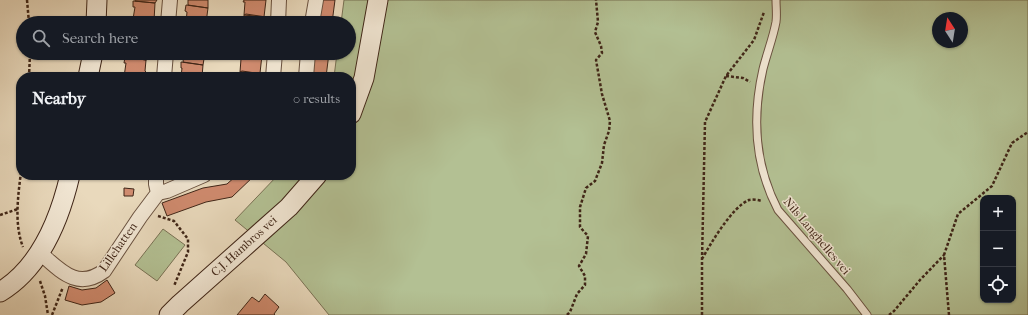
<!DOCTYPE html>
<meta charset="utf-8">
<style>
body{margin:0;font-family:"IM FELL French Canon",serif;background:#20242c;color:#f1f3f6}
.controls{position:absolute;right:12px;bottom:12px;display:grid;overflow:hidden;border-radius:8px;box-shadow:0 1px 3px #0004}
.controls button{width:36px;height:36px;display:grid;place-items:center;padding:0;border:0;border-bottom:1px solid #363941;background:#171b24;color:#f1f3f6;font:20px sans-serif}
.compass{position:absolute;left:932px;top:12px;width:36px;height:36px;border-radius:50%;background:#171b24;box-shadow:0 1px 3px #0004;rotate:348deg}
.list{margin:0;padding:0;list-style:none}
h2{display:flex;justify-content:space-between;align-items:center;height:52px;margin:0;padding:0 16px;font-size:17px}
h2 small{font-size:13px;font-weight:400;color:#9ea1a6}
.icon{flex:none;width:22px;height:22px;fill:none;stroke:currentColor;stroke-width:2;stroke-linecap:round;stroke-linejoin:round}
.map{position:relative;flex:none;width:1028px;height:315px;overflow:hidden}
.search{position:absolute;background:#171b24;box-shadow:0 1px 3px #0004;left:16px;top:16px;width:340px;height:44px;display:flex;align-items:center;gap:10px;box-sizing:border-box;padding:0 14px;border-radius:22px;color:#9ea1a6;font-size:15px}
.panel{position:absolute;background:#171b24;box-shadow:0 1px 3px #0004;left:16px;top:72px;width:340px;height:108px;border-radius:16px}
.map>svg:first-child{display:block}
.green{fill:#b3c093;stroke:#797255;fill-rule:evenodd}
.building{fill:#d08b6f;stroke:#3f2517}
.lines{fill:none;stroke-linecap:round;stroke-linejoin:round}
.service-casing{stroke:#6a5240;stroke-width:9}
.minor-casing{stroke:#6a5240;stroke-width:16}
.secondary-casing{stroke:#3f2517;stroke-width:21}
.path{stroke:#3f2517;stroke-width:2.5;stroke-dasharray:3 2;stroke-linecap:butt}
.service{stroke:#f1e6d3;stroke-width:7}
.minor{stroke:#f1e6d3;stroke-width:14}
.secondary{stroke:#f1e6d3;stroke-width:19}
.labels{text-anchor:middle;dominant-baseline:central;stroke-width:3;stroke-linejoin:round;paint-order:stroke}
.street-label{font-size:12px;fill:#3f2517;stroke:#f1e6d3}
</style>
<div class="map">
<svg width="1028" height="315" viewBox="0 0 1028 315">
<rect width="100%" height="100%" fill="#e9d9bc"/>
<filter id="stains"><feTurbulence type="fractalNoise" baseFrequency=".005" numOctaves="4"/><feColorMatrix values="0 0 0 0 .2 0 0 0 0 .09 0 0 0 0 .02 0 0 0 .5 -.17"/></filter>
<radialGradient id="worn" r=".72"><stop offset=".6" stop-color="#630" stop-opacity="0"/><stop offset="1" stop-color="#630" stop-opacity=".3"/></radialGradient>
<!-- green -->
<path class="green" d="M 344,0 L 1028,0 L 1028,315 L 329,315 L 286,262 L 235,220 L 278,175 L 351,175 L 351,77 L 334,77 L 337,53 L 349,53 L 349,23 L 341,23 ZM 938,18 L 962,18 L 962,42 L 938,42 ZM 983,198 L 1013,198 L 1013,300 L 983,300 Z
M 163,229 L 185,245 L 157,281 L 135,265 Z"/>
<!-- building -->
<path class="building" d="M 135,0 L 157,0 L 155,3 L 135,1 Z
M 188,0 L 208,0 L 208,8 L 188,5 Z
M 244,0 L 266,0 L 264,17 L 244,15 L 245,2 L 243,2 Z
M 320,0 L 335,0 L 332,23 L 318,23 Z
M 133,1 L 155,3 L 154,21 L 133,19 L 135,7 L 133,7 Z
M 186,5 L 208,8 L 206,23 L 186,23 L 187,12 L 185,11 Z
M 246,14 L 266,17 L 265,23 L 245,23 L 245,21 L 244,21 L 244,15 Z
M 131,19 L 150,21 L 150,23 L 129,23 L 129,20 Z
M 127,53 L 148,53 L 148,59 L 146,60 L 126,57 Z
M 184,53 L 205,53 L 203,65 L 183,62 Z
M 240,53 L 262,55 L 260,73 L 240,72 L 241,59 L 239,59 Z
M 242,53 L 262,53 L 262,55 Z
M 315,53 L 329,53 L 326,77 L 312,76 Z
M 125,57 L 146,60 L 145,71 L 146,72 L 146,77 L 124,77 L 126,63 L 124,63 Z
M 181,62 L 203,65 L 202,77 L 181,77 L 182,68 L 181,68 Z
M 242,71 L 262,74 L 261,77 L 239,77 L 240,72 Z
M 237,175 L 255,175 L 232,197 L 206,202 L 167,216 L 162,203 L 203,188 L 227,184 Z
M 124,188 L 134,189 L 133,196 L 124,196 Z
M 107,280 L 115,293 L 101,302 L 82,305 L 65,300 L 69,286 L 82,290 L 96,288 Z
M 265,294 L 279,307 L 274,314 L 275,315 L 237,315 L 252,297 L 259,302 Z"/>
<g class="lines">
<defs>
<path id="service" d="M 776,0 C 776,7 777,15 776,22 C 773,38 767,53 763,69 C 752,117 755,166 778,210 L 847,289 L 867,315"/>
<path id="minor" d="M 168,23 L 170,0
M 278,23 L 279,0
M 312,23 L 316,0
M 164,77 L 166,53
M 273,77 L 275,53
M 306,77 L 308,53
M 158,193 L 167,191 L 204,175
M 40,253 C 60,270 77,291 104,271 L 140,217 L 158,193 L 156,184 L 156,175"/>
<path id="secondary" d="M 96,23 L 97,0
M 88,77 L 93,53
M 351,114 L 364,78 L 378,0
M 0,292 C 40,268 60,218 70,175
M 169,315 L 180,304 L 289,207 L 317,175"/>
</defs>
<!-- service casing -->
<use href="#service" class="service-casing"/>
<!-- minor casing -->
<use href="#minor" class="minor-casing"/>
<!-- secondary casing -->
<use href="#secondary" class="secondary-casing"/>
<!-- path -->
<path class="path" d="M 27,0 L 29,23
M 726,76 L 743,78 L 750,82
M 29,77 L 30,53
M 21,172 C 18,196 14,224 23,247
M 0,215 L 18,209
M 158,216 L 174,221 L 188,239 L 188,252 L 174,286
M 702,259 C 711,243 732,207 749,200 C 752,199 758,200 762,201
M 40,281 L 45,296 L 48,315
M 52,315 L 63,287
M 567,315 L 570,312 L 577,294 L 585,285 L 585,276 L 579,266 L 586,254 L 588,236 L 580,227 L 580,207 L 586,188 L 595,181 L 602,163 L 604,145 L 609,131 L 610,121 L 602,94 L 596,60 L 602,53 L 601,46 L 595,32 L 598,22 L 596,0
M 702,315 L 702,260 L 705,122 L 726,76 L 754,40 L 764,12
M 889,315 L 894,311 L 920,280 L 944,255
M 949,315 L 944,255 L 958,214 L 992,186 L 1012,143 L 1028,132"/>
<!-- service -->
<use href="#service" class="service"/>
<!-- minor -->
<use href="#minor" class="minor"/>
<!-- secondary -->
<use href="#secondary" class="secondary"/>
</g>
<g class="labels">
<!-- street labels -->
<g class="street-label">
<text transform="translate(817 236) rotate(50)">Nils Langhelles vei</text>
<text transform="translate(244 246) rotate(-42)">C.J. Hambros vei</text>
<text transform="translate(118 247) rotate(-55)">Lillehatten</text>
</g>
</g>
<rect width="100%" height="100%" filter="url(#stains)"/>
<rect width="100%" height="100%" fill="url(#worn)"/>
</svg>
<div class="controls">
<button>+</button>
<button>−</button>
<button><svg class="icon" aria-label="locate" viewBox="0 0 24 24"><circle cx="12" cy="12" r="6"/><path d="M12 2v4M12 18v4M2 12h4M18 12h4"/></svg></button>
</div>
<svg class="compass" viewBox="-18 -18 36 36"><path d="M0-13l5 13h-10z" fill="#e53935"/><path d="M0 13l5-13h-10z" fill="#9ea1a6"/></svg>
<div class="search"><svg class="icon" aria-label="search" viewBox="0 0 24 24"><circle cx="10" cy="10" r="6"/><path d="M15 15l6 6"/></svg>Search here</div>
<section class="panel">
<h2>Nearby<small>0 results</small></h2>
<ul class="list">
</ul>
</section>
</div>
